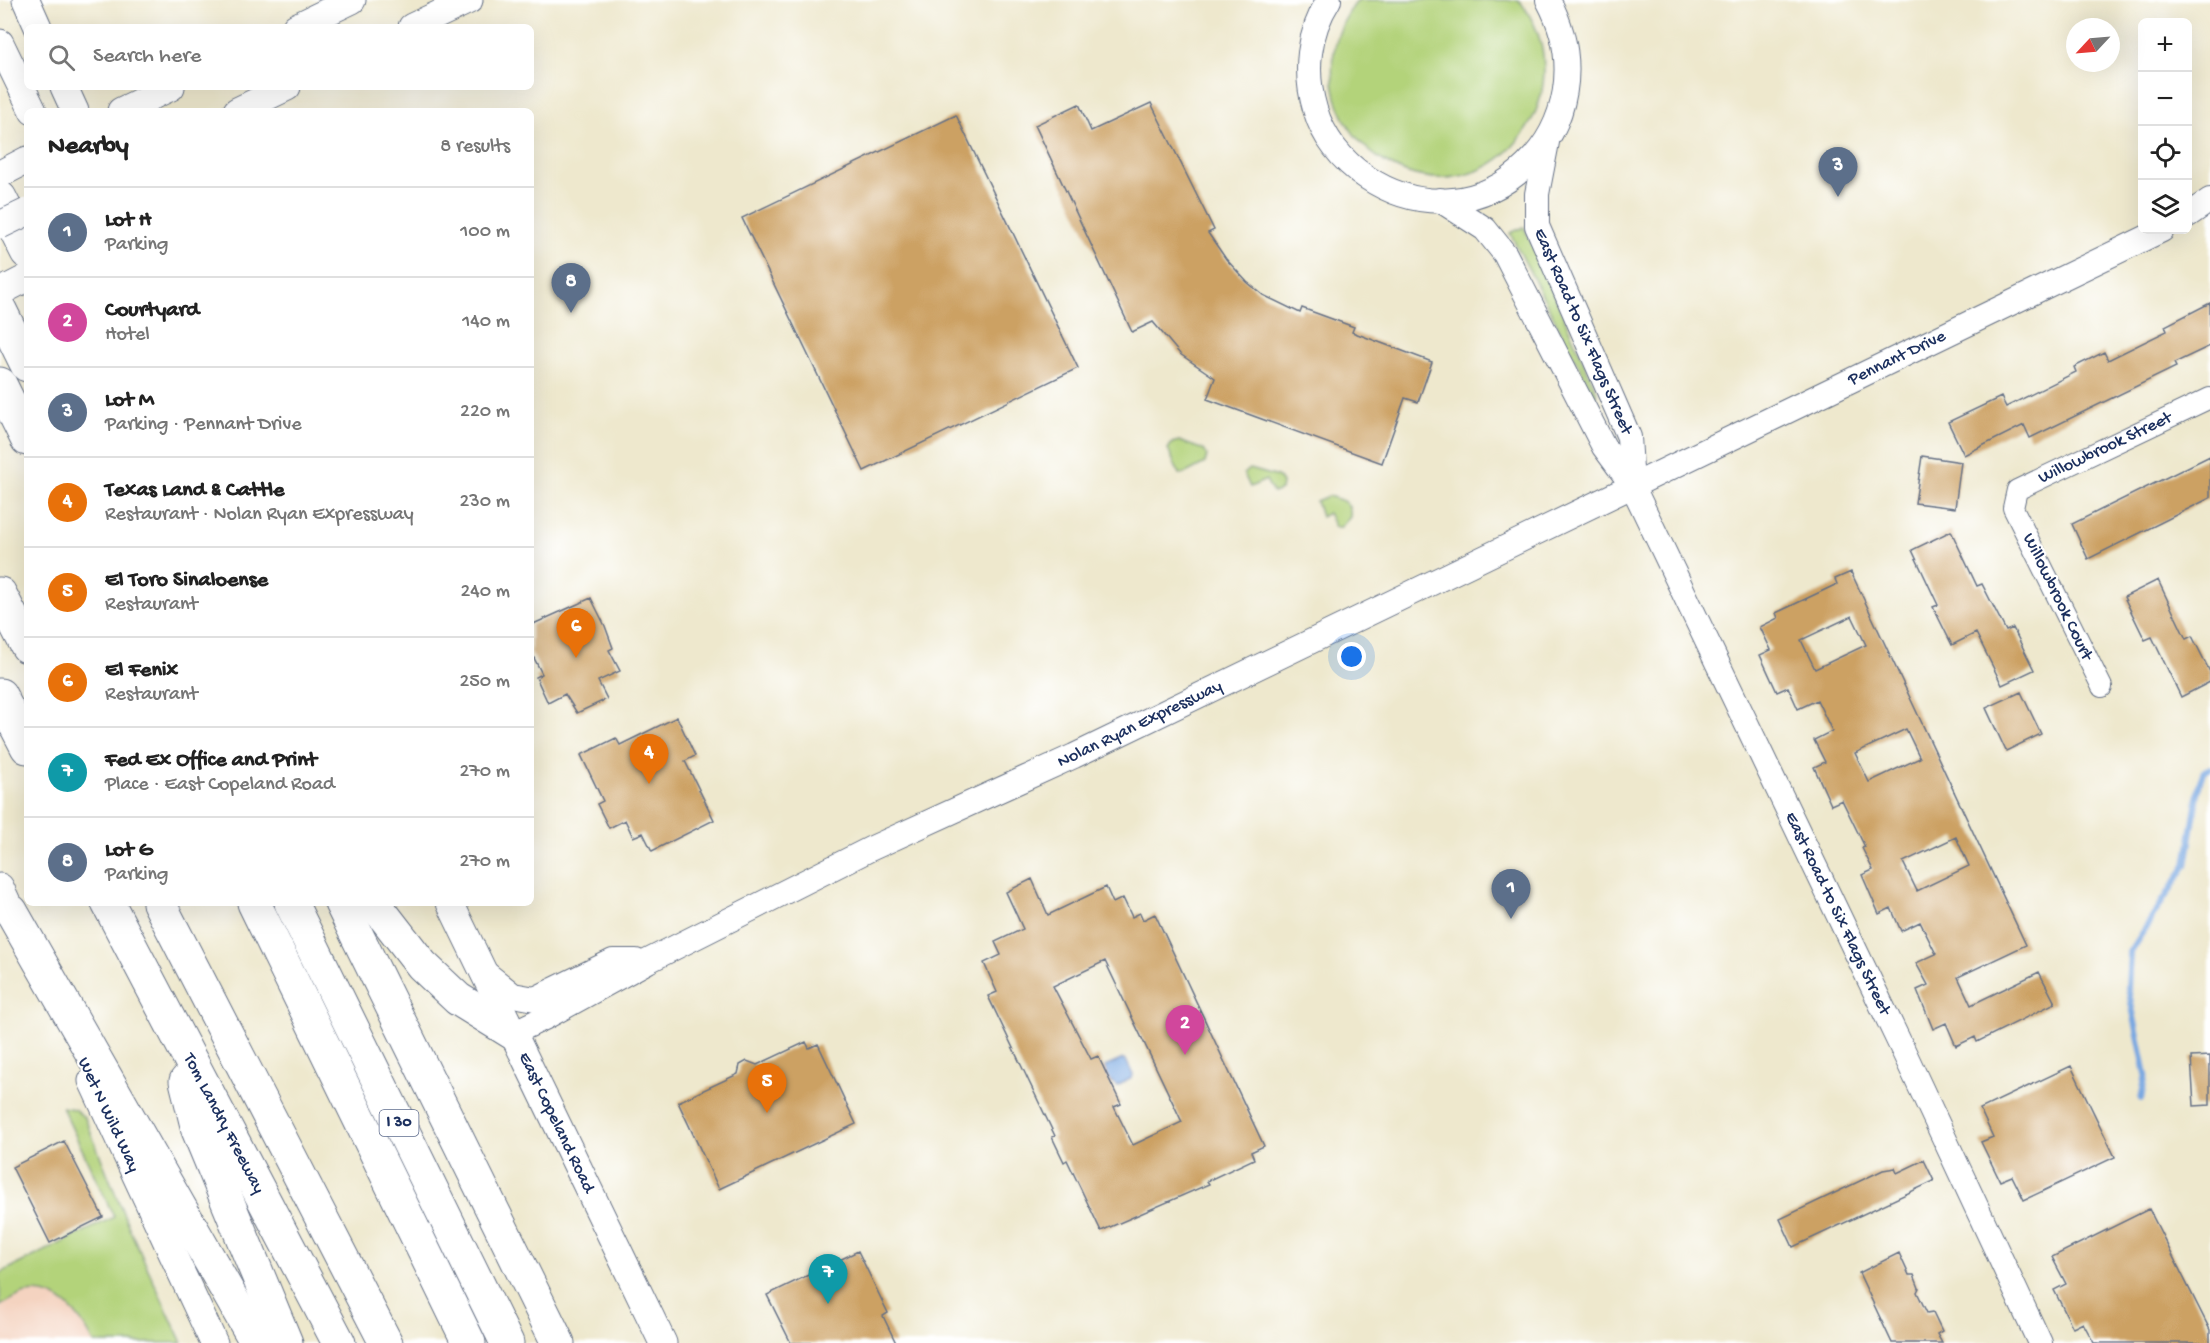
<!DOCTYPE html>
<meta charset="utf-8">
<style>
body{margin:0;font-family:"Gochi Hand",sans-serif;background:#f6f6f6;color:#222}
.controls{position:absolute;right:18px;top:18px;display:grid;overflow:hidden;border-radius:9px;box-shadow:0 6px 24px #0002}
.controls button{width:54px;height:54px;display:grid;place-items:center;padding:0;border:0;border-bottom:2px solid #e0e0e0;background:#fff;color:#222;font:30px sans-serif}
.compass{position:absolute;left:2066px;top:18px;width:54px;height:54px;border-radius:50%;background:#fff;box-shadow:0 6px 24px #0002;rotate:244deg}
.you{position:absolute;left:1352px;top:657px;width:21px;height:21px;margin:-15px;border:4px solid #fff;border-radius:50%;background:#1a73e8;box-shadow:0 0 0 9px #1a73e833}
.badge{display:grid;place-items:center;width:39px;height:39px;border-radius:50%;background:#c8321e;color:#fff;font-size:20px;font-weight:700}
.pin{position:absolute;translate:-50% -50px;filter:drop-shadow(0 2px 3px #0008)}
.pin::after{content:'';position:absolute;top:32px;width:21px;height:18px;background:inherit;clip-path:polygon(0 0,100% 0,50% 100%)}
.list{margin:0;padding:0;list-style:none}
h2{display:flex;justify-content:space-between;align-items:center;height:78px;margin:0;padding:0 24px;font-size:26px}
h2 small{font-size:20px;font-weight:400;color:#767676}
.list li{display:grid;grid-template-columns:39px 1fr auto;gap:18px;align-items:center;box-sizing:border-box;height:90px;padding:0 24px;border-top:2px solid #e0e0e0}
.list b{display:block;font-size:22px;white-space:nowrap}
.list p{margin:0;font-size:20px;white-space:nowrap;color:#767676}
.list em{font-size:20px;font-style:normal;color:#767676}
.icon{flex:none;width:33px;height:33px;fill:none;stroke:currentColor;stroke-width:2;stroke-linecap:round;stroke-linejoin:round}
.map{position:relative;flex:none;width:2210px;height:1343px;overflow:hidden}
.search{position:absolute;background:#fff;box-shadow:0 6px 24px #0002;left:24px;top:24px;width:510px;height:66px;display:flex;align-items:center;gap:15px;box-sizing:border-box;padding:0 21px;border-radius:9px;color:#767676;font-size:22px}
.panel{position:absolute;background:#fff;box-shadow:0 6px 24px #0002;left:24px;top:108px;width:510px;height:798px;border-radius:9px}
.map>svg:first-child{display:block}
.built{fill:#f4d3c0}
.green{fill:#b3d37a;stroke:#67816c;stroke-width:1.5}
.water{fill:#78a7e1;stroke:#4a6ba0;stroke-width:1.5}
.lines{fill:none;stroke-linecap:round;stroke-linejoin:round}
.stream{stroke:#78a7e1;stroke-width:6}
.building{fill:#cca164;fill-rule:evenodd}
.minor-casing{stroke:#657085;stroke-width:22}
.tertiary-casing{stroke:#657085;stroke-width:26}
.secondary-casing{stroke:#657085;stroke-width:29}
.motorway-casing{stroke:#657085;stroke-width:35}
.minor{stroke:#fff;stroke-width:20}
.tertiary{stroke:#fff;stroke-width:24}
.secondary{stroke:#fff;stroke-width:27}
.motorway{stroke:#fff;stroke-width:33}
.secondary-bridge-casing{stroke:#657085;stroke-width:29;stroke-linecap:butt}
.secondary-bridge{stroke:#fff;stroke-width:27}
.labels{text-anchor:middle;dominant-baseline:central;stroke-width:4.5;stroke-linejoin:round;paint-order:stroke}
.shield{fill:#fff;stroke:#5f6d8e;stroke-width:1.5}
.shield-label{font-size:16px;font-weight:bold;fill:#1b2f5e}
.street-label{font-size:18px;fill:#1b2f5e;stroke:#fff}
</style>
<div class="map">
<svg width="2210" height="1343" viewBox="0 0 2210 1343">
<rect width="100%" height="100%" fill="#fff"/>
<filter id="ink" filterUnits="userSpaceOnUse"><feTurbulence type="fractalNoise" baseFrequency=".0167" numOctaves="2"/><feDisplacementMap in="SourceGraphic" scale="12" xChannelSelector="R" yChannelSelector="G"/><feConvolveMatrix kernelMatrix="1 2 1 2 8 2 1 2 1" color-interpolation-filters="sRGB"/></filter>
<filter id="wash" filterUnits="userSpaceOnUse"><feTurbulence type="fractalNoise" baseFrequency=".008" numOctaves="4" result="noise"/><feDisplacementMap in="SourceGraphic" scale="24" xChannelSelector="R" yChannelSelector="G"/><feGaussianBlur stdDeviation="1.35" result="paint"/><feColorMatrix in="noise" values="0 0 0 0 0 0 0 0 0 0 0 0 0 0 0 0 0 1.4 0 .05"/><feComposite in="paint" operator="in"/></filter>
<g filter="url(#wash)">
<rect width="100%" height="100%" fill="#eee8cd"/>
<!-- built -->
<path class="built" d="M 25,1293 L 49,1293 L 82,1318 L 94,1343 L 0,1343 L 0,1306 Z"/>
<!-- green -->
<path class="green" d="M 1358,0 L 1519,0 C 1593,94 1489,224 1385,162 C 1361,148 1344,125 1336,98 C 1327,64 1335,27 1358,0 Z
M 1524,227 L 1596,390 L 1597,395 L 1595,397 L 1510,233 Z
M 1179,441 L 1204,450 L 1207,455 L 1205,463 L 1184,474 L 1179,474 L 1168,449 L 1172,443 Z
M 1250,469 L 1278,477 L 1282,483 L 1281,490 L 1273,493 L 1266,480 L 1250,487 L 1244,474 Z
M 1328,496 C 1341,500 1352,501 1350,517 L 1341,527 L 1335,527 L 1328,513 L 1321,517 L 1316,501 Z
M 62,1107 L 74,1109 L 85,1118 L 130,1230 L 182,1343 L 94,1343 C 81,1317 59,1287 26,1293 C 18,1295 8,1302 0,1306 L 0,1273 L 114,1217 Z"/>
<!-- water -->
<path class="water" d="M 1123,1059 L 1126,1060 L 1133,1075 L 1132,1078 L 1117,1086 L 1111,1081 L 1108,1082 L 1104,1074 L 1107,1072 L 1105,1067 Z"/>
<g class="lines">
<!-- stream -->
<path class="stream" d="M 2141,1099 L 2146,1074 L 2128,988 L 2130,952 L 2186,865 L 2200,781 L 2203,773 L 2210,768"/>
</g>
<g id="blocks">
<!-- building -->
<path class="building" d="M 1151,103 L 1214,230 L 1208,233 L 1226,259 L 1247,282 L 1263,295 L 1300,313 L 1302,308 L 1354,327 L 1352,332 L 1432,362 L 1418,402 L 1405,398 L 1382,463 L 1207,399 L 1215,378 L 1180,354 L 1153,322 L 1132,332 L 1035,125 L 1079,104 L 1091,131 Z
M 956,115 L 1078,368 L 864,471 L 742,218 Z
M 2210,303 L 2210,346 L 2174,363 L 2176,367 L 2030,438 L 2024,425 L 1964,455 L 1948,422 L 2001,397 L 2006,407 L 2076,372 L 2074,367 L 2104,352 L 2108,360 L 2167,331 L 2165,326 Z
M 1922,456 L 1961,462 L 1955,508 L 1915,503 Z
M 2210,456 L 2210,498 L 2088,559 L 2072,524 Z
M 1951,531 L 1977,586 L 1982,584 L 2006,631 L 2013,628 L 2034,670 L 2002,685 L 1976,633 L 1952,645 L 1933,607 L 1938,605 L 1912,550 Z
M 1851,572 L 2026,945 L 1958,977 L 1971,1005 L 2039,972 L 2055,1003 L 1977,1042 L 1975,1037 L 1956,1046 L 1946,1023 L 1933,1029 L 1917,990 L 1928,985 L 1916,963 L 1936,954 L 1920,922 L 1901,931 L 1891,908 L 1879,914 L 1862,875 L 1873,870 L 1862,848 L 1865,847 L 1842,800 L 1831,805 L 1814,767 L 1825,762 L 1814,740 L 1832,731 L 1817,700 L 1798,709 L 1788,687 L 1777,692 L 1760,655 L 1771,650 L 1760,627 L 1778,618 L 1776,613 L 1837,584 L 1835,579 ZM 1852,616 L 1866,645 L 1815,669 L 1801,640 ZM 1906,729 L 1920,758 L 1869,782 L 1855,753 ZM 1956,837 L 1969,866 L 1917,891 L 1903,862 Z
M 2158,580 L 2186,639 L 2192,636 L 2210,672 L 2210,682 L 2181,697 L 2152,637 L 2145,640 L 2124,597 Z
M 591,598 L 605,626 L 613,648 L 609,650 L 620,671 L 598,681 L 607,699 L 577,713 L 565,694 L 548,703 L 536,677 L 542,674 L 531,652 L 531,625 Z
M 2021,692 L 2041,734 L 2006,751 L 1986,708 Z
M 677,717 L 695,756 L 685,761 L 714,820 L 652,851 L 643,833 L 633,837 L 625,820 L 609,828 L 597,804 L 603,801 L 581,755 L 616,738 L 620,745 Z
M 1032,879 L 1048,915 L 1106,887 L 1113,903 L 1123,898 L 1132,917 L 1140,913 L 1143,920 L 1155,914 L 1264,1146 L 1251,1152 L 1254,1159 L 1207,1181 L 1209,1184 L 1101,1231 L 1067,1160 L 1064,1162 L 1052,1137 L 1055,1136 L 988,996 L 997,992 L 984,963 L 1001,955 L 995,942 L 1023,929 L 1006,892 ZM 1105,961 L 1182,1122 L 1133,1145 L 1114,1107 L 1121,1104 L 1098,1056 L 1091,1059 L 1053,986 Z
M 806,1042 L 809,1048 L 818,1044 L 856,1124 L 719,1189 L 678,1102 L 738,1074 L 740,1065 L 747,1061 L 757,1065 Z
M 2210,1056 L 2210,1105 L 2194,1106 L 2191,1057 Z
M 2071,1066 L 2115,1157 L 2024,1200 L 2012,1176 L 2000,1181 L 1981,1142 L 1993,1137 L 1980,1109 Z
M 64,1141 L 103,1217 L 50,1243 L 12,1167 Z
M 1924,1160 L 1934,1181 L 1793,1247 L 1780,1219 L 1883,1170 L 1895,1168 L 1897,1173 Z
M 2149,1209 L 2210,1330 L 2210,1343 L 2094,1343 L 2083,1323 L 2073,1328 L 2054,1290 L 2066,1284 L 2052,1257 Z
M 858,1251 L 888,1313 L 883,1316 L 896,1343 L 791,1343 L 767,1295 Z
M 1899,1253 L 1909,1275 L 1914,1275 L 1919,1288 L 1917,1292 L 1927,1313 L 1933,1312 L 1942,1331 L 1937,1334 L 1942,1343 L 1892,1343 L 1859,1273 Z"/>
</g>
</g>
<g filter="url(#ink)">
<use href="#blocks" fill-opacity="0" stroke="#657085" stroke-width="1.5"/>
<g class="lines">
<defs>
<g id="minor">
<path id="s1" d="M 2102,687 L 2013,508 L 2017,490 L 2210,398"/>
</g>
<g id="tertiary">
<path d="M 1329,0 C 1308,33 1304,72 1315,109 C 1323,137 1342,161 1366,177 C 1483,255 1616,126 1548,0"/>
<path id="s2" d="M 1547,142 L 1537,194 L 1537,226 L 1629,437 L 1632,485"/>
<path id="s3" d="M 1440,200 L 1485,229 L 1505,254 L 1604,447 L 1632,485 L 1903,1050 L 2040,1343"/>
<path d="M 2188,215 L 2210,200"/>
<path d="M 482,970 L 513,995 L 535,999 L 613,961 L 636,961"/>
<path id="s4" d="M 513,1033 L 544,1018 L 648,961 L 870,849 L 1074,756 L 2162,230"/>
</g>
<g id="secondary">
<path d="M 26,0 L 38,27"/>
<path d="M 296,27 L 352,0"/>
<path d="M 412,27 L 469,0"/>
<path d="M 0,43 L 33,111"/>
<path d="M 64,87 L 75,111"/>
<path d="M 121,111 L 171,87"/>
<path d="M 237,111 L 287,87"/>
<path d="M 0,174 L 27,160"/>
<path d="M 0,292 L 27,278"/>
<path d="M 0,887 L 20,930"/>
<path id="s5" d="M 450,903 L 663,1343"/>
<path d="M 92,1081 L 214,1343"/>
</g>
<g id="motorway">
<path d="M 0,198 L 27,252"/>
<path d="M 0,310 L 27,365"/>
<path d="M 0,384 L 27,439"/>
<path d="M 0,594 L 27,646"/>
<path d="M 0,695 L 27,747"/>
<path id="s6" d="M 108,903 L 339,1343"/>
<path d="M 159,903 L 386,1343"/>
<path d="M 254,903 L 469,1343"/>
<path d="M 291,903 L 507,1343"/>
<path d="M 341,903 L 558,1343"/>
<path d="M 374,903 L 422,965 L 458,999 L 513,1033"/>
<path d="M 11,911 L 257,1343"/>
<path d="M 186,1081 L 198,1130 L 286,1343"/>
</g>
</defs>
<!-- minor casing -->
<use href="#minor" class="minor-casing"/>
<!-- tertiary casing -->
<use href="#tertiary" class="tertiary-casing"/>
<!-- secondary casing -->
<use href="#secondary" class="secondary-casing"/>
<!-- motorway casing -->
<use href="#motorway" class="motorway-casing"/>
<!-- minor -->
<use href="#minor" class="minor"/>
<!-- tertiary -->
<use href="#tertiary" class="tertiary"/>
<!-- secondary -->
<use href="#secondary" class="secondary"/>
<!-- motorway -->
<use href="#motorway" class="motorway"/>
<defs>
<path id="secondary-bridge" d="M 0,225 L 27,212"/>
</defs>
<!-- secondary-bridge casing -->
<use href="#secondary-bridge" class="secondary-bridge-casing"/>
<!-- secondary-bridge -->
<use href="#secondary-bridge" class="secondary-bridge"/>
</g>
</g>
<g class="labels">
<!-- shield labels -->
<rect class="shield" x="379.5" y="1110" width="39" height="26" rx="4.5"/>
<g class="shield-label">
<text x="399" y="1123">I 30</text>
</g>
<!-- street labels -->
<g class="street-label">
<text stroke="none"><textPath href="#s2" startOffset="200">East Road to Six Flags Street</textPath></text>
<text stroke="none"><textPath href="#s4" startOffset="1540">Pennant Drive</textPath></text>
<text stroke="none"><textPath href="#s1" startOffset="316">Willowbrook Street</textPath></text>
<text transform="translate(2057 597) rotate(64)">Willowbrook Court</text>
<text stroke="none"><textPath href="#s4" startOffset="699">Nolan Ryan Expressway</textPath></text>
<text stroke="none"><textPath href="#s3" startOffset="825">East Road to Six Flags Street</textPath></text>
<text transform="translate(108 1115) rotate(65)">Wet N Wild Way</text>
<text stroke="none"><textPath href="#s6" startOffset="249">Tom Landry Freeway</textPath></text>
<text stroke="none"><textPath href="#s5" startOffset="244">East Copeland Road</textPath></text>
</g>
</g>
</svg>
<div class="controls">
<button>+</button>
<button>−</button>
<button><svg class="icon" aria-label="locate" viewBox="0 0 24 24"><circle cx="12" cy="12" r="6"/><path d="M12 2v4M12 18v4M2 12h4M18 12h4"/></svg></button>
<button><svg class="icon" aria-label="layers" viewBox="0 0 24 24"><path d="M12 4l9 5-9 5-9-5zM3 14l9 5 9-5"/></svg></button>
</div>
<svg class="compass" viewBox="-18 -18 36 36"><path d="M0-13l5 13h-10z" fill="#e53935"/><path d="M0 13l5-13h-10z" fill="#767676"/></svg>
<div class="you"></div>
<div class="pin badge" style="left:1511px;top:919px;background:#5c6f8a">1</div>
<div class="pin badge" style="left:1185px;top:1055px;background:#d1479c">2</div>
<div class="pin badge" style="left:1838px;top:197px;background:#5c6f8a">3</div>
<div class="pin badge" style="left:649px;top:784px;background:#e8710a">4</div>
<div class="pin badge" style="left:767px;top:1113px;background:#e8710a">5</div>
<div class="pin badge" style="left:576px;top:658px;background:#e8710a">6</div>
<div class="pin badge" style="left:828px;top:1304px;background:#0f9aa8">7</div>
<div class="pin badge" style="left:571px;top:313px;background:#5c6f8a">8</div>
<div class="search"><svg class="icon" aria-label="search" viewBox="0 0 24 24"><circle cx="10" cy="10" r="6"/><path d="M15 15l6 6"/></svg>Search here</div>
<section class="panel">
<h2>Nearby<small>8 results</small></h2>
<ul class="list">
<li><span class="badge" style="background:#5c6f8a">1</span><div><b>Lot H</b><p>Parking</p></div><em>100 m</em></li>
<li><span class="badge" style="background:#d1479c">2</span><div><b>Courtyard</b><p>Hotel</p></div><em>140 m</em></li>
<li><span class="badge" style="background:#5c6f8a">3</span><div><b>Lot M</b><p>Parking · Pennant Drive</p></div><em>220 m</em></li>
<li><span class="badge" style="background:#e8710a">4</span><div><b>Texas Land &amp; Cattle</b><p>Restaurant · Nolan Ryan Expressway</p></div><em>230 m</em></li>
<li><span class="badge" style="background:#e8710a">5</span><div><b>El Toro Sinaloense</b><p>Restaurant</p></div><em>240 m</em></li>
<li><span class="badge" style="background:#e8710a">6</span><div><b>El Fenix</b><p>Restaurant</p></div><em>250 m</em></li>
<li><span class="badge" style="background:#0f9aa8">7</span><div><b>Fed Ex Office and Print</b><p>Place · East Copeland Road</p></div><em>270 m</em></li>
<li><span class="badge" style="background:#5c6f8a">8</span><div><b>Lot G</b><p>Parking</p></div><em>270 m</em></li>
</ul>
</section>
</div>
